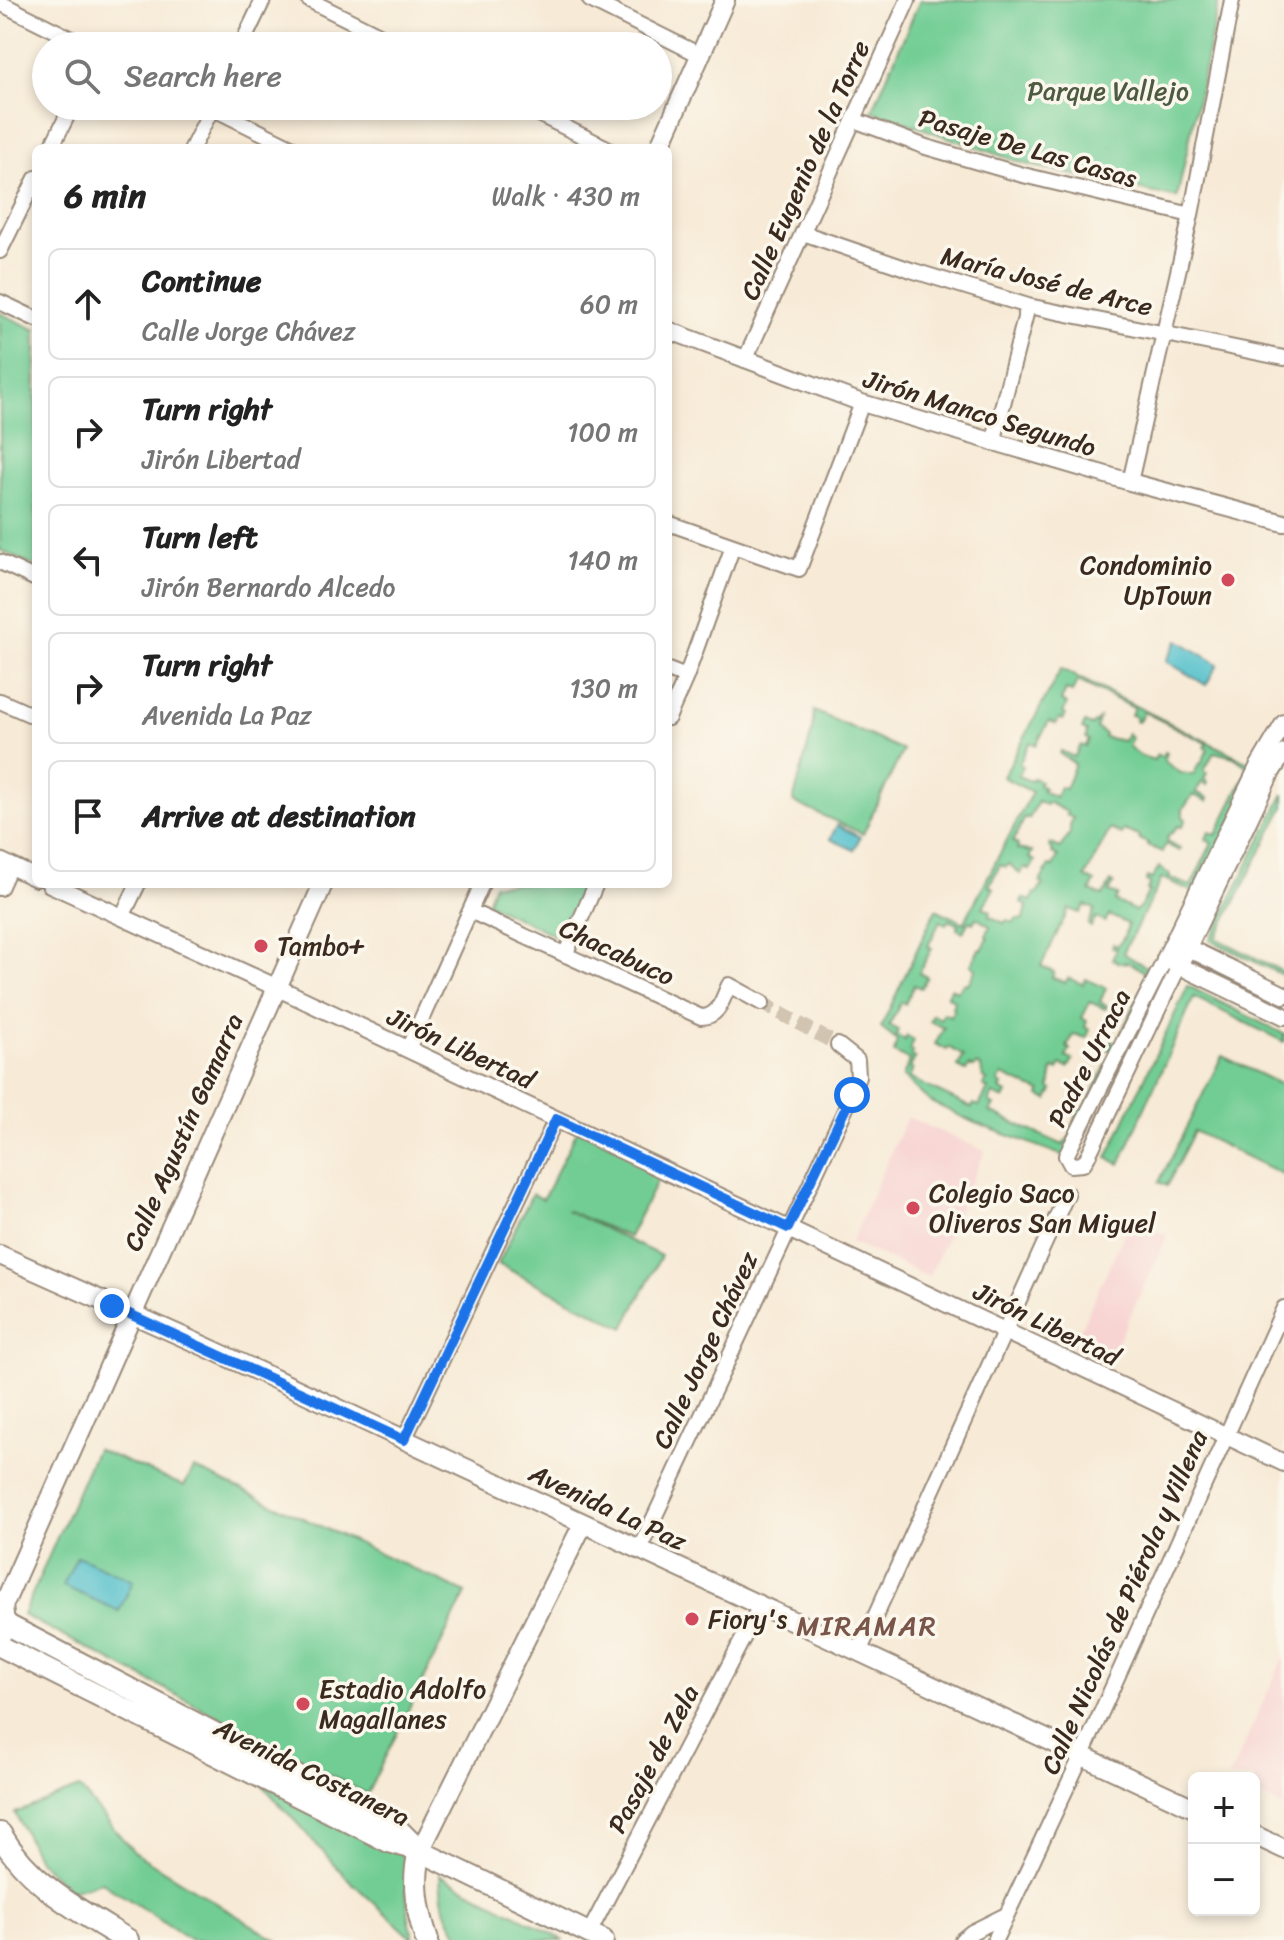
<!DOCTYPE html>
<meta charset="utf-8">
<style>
body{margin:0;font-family:Sriracha,sans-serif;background:#f6f6f6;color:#222}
.controls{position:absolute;right:24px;bottom:24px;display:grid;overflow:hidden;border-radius:12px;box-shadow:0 4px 12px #0003}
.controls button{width:72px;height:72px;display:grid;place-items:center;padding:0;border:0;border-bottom:2px solid #e0e0e0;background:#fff;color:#222;font:40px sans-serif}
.stop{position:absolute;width:24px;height:24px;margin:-18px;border:6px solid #1a73e8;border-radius:50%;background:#fff}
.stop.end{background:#1a73e8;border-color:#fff;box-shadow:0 2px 8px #0008}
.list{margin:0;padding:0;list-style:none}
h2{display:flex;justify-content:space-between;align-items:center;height:104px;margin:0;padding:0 32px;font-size:34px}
h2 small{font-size:26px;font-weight:400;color:#767676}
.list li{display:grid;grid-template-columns:52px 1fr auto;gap:24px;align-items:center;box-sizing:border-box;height:112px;margin:0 16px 16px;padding:0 16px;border:2px solid #e0e0e0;border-radius:12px}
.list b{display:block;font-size:30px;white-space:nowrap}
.list p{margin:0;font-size:26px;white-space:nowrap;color:#767676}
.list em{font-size:26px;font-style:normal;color:#767676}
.icon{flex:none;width:44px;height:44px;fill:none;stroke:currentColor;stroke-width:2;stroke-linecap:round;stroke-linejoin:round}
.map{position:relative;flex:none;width:1284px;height:1940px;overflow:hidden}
.search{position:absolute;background:#fff;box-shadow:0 4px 12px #0003;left:32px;top:32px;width:640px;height:88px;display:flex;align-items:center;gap:20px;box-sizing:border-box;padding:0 28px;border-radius:44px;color:#767676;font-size:30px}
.panel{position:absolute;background:#fff;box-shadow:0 4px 12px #0003;left:32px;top:144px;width:640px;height:744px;border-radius:12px}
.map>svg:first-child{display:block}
.built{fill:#f7d0cf}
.green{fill:#72cd94;stroke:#567c59;stroke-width:2;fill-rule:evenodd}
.water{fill:#52c0cb;stroke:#467574;stroke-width:2}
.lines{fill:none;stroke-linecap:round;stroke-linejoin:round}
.minor-tunnel{stroke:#d1c4b1;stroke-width:14;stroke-dasharray:14 7;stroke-linecap:butt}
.minor-casing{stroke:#998a7a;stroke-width:18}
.tertiary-casing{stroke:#998a7a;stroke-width:20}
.secondary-casing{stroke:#998a7a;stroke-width:22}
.primary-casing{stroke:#998a7a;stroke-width:24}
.trunk-casing{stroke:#998a7a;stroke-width:26}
.minor{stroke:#fff;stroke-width:14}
.tertiary{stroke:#fff;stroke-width:16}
.secondary{stroke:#fff;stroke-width:18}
.primary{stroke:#fff;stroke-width:20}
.trunk{stroke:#fff;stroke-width:22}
.route{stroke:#1a73e8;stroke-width:10}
.poi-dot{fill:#d1495b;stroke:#fbf7ec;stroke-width:3}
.labels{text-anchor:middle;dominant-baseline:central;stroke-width:7;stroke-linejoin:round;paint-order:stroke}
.park-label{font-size:26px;fill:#4c5b41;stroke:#fbf7ec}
.street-label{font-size:26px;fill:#3b2a1e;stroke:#fbf7ec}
.poi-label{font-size:26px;fill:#3b2a1e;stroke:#fbf7ec;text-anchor:start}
.neighbourhood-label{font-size:28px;letter-spacing:2px;fill:#7a554a;stroke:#fbf7ec}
</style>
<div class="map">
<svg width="1284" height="1940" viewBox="0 0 1284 1940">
<rect width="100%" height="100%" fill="#fbf7ec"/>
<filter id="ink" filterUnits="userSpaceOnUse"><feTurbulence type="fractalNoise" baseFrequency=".0125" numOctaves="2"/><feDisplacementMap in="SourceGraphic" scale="16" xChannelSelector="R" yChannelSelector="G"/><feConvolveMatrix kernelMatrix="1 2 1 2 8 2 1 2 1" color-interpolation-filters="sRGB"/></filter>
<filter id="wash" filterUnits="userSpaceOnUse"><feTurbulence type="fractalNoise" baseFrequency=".006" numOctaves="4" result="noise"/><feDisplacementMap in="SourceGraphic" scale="32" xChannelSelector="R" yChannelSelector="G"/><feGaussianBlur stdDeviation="1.8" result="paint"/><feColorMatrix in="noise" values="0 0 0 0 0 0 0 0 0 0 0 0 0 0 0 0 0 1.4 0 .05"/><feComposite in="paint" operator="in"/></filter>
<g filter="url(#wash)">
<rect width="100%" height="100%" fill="#f7ead6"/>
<!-- built -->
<path class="built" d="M 907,1117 L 985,1151 L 929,1277 L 851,1242 Z
M 1131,1219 L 1167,1236 L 1108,1363 L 1072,1347 Z
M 1284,1656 L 1284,1808 L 1254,1794 L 1254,1778 L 1229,1778 Z"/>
<!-- green -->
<path class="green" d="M 920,0 L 1219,0 L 1177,198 L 1025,164 L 872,111 Z
M 0,313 L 36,330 L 36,567 L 0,550 Z
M 1061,669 L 1258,767 L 1197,894 L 1162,878 L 1123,953 L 1161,976 L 1072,1159 L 975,1123 L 929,1101 L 903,1077 L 909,1060 L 894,1053 L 897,1040 L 881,1027 L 936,909 L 964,923 L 1032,792 L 1003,777 ZM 1078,681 L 1134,708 L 1131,715 L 1136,717 L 1135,721 L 1138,722 L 1144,712 L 1207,743 L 1205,748 L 1208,749 L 1201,764 L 1199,764 L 1193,775 L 1181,773 L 1164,761 L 1167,753 L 1165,752 L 1162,757 L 1157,754 L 1154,760 L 1141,756 L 1128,746 L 1131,738 L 1127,733 L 1123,741 L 1104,737 L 1105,734 L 1096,728 L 1099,719 L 1091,726 L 1085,723 L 1082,729 L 1087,731 L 1086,738 L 1089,740 L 1085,747 L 1081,745 L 1074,757 L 1061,751 L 1060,754 L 1075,764 L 1065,789 L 1060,787 L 1055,797 L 1042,791 L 1044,788 L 1039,785 L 1040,781 L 1033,778 L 1030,781 L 1018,776 L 1022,766 L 1019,764 L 1030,742 L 1036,745 L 1049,721 L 1056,724 L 1059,718 L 1063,720 L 1066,715 L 1063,713 L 1067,704 L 1061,701 L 1066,690 L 1072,692 ZM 1214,752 L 1234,757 L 1249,768 L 1216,835 L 1209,832 L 1206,839 L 1212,843 L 1191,886 L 1169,878 L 1170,875 L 1159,867 L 1152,879 L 1147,877 L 1146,881 L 1150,883 L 1147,890 L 1149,891 L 1141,906 L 1135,911 L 1115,901 L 1118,895 L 1109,892 L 1114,883 L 1111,882 L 1103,896 L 1090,891 L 1095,882 L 1085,877 L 1110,829 L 1121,834 L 1123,830 L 1139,836 L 1139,839 L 1148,843 L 1147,845 L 1162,852 L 1166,844 L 1179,851 L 1180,848 L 1168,842 L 1167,837 L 1178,826 L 1182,827 L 1186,819 L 1183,817 L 1183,809 L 1193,795 L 1207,801 L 1208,798 L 1196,792 L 1202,782 L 1207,785 L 1208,782 L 1204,779 L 1207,773 L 1204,771 ZM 1038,801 L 1046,805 L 1048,802 L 1067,812 L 1066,815 L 1073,818 L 1070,825 L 1070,833 L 1060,848 L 1050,843 L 1049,847 L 1053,849 L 1052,853 L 1058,856 L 1053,867 L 1049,866 L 1040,882 L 1043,884 L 1037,894 L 1035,893 L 1031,901 L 1023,898 L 1021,902 L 1027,906 L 1024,919 L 1016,919 L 1013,923 L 1007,920 L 1004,923 L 989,916 L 991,911 L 983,907 L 994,888 L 989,886 L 1000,865 L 1006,867 L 1009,864 L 1021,874 L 1024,867 L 1030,870 L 1035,861 L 1029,858 L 1032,852 L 1017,849 L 1018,845 L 1013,842 L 1025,817 L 1029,819 ZM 1085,905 L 1095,909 L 1088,925 L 1091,927 L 1096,918 L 1105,922 L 1109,915 L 1128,924 C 1126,932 1125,939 1117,946 L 1113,944 L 1112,947 L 1116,949 L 1112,959 L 1119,963 L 1129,962 L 1149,975 L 1116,1044 L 1111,1041 L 1107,1049 L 1113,1051 L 1085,1108 L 1077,1108 L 1074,1114 L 1078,1116 L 1070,1131 L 1073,1133 L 1063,1145 L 990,1112 L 994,1105 L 989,1102 L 993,1094 L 1004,1099 L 1007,1093 L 1000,1089 L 1002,1085 L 998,1082 L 1002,1075 L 1041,1092 L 1040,1096 L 1048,1100 L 1053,1090 L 1050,1088 L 1053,1069 L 1058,1070 L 1061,1065 L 1068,1068 L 1073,1060 L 1066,1057 L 1070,1049 L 1067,1047 L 1074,1034 L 1086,1038 L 1090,1030 L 1085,1027 L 1087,1021 L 1082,1018 L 1090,1002 L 1105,1009 L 1107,1006 L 1100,1002 L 1106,988 L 1086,979 L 1083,984 L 1068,978 L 1065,983 L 1052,977 L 1054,972 L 1041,966 L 1069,909 L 1080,913 ZM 976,918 L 990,926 L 986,936 L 988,938 L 982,950 L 979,949 L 971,965 L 976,969 L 968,984 L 964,983 L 957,991 L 951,988 L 947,996 L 954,1000 L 952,1008 L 954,1010 L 950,1016 L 944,1013 L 940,1019 L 933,1015 L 930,1021 L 944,1028 L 935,1044 L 947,1050 L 949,1047 L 963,1056 L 958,1067 L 966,1071 L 969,1066 L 974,1068 L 976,1065 L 981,1067 L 983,1078 L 987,1080 L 983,1086 L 988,1089 L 979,1106 L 974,1104 L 972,1108 L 909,1078 L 913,1070 L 910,1068 L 915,1058 L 911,1056 L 913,1052 L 910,1050 L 914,1040 L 907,1036 L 905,1040 L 896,1035 L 898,1030 L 889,1025 L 901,1002 L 905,1004 L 914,985 L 921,988 L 927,977 L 919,973 L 932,948 L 928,946 L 940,921 L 946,924 L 949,920 L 959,925 L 957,929 L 963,932 L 969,921 L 973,923 Z
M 814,711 L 903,750 L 863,834 L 793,802 L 812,731 Z
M 1284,794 L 1284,807 L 1216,938 L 1284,972 L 1284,976 L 1210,940 Z
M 494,884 L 589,884 L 564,940 L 487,903 Z
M 1188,986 L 1284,1034 L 1284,1042 L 1194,997 L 1120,1164 L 1107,1158 Z
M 1222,1056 L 1284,1086 L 1284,1175 L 1194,1131 L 1167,1186 L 1159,1182 Z
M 578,1129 L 663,1169 L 629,1237 L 566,1210 L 661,1256 L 624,1328 L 498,1264 L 532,1194 L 543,1199 Z
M 96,1449 L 184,1486 L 194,1468 L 466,1593 L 367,1794 L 23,1615 Z
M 258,1780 L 409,1854 C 404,1885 406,1910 414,1940 L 344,1875 Z
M 79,1788 L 134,1852 L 276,1940 L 191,1940 L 102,1882 L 70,1891 L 38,1860 L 15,1813 Z
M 440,1875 L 564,1940 L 463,1940 C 445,1917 441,1903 440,1875 Z"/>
<!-- water -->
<path class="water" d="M 1178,640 L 1218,664 L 1206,685 L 1166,661 Z
M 837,825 L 860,837 L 854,850 L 830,839 Z
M 77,1556 L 133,1581 L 119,1611 L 63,1586 Z"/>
</g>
<g filter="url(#ink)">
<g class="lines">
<!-- minor-tunnel -->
<path class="minor-tunnel" d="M 762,1003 L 838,1045"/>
<defs>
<path id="minor" d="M 309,0 L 401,46
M 590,0 L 700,55
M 0,3 L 86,46
M 241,46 L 263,0
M 208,106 L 293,148
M 522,106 L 607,148
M 854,120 L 926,147 L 1023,175 L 1191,215
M 51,148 L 72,106
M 192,148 L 213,106
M 803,233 L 911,270 L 1028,306 L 1284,358
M 0,251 L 36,178
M 0,302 L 36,319
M 745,360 L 908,0
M 993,443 L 1028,306
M 1130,482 L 1191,215 L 1232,0
M 668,523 L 799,569 L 862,403
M 0,562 L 36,579
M 668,670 L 686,677
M 0,701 L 36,717
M 668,718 L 686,677 L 733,546
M 0,888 L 10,866
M 470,911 L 701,1017 C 719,1017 722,1000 729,985 L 762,1003
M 122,917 L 138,884
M 565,955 L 596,884
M 1165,959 L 1069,1150 L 1066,1156 L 1071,1165 L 1083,1164 L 1087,1158 L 1179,966
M 408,1049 L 482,884
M 404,1440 L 556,1119
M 639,1550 L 852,1095 L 858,1076 L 857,1060 L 838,1045
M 859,1652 L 1067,1194
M 589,1933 L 760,1606
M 962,1940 L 972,1932 L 1006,1915
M 995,1940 L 1081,1757 L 1284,1308"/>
<path id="tertiary" d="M 668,330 L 862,403 L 1130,482 L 1284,523
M 1284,723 L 1258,767 L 1165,959 L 1284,1016
M 0,861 L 36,878
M 50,884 L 293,995 L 1284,1463
M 1178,943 L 1284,995
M 1179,966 L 1271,773 L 1284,753"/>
<path id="secondary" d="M 659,148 L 725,0
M 0,1255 L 206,1347 L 1194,1808
M 5,1623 L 3,1606 L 323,884
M 1254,1835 L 1284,1849
M 420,1851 L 583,1524"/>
<path id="primary" d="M 0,1621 L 397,1828 L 417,1848
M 0,1646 L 389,1842 L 420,1851 L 603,1940"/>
<path id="trunk" d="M 0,1633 L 5,1623
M 0,1834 C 30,1885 78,1910 127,1940
M 420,1851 C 412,1882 417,1910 427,1940"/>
</defs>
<!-- minor casing -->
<use href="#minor" class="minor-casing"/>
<!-- tertiary casing -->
<use href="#tertiary" class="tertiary-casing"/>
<!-- secondary casing -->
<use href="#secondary" class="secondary-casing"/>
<!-- primary casing -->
<use href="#primary" class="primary-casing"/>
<!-- trunk casing -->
<use href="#trunk" class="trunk-casing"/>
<!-- minor -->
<use href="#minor" class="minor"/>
<!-- tertiary -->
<use href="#tertiary" class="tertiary"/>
<!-- secondary -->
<use href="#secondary" class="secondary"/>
<!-- primary -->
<use href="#primary" class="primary"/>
<!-- trunk -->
<use href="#trunk" class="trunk"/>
</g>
</g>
<g class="lines" filter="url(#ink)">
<!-- route -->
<path class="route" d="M 112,1306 L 404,1440 L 556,1119 L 788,1228 L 852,1095"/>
</g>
<!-- markers -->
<g class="poi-dot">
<circle cx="1228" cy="580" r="8"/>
<circle cx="261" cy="946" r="8"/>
<circle cx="913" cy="1208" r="8"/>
<circle cx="692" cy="1619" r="8"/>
<circle cx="303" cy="1704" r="8"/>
</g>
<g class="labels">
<!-- park labels -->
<g class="park-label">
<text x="1108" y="91">Parque Vallejo</text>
</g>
<!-- street labels -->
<g class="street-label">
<text transform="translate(1028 148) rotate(16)">Pasaje De Las Casas</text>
<text transform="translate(805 170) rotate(-66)">Calle Eugenio de la Torre</text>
<text transform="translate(1047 281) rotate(14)">María José de Arce</text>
<text transform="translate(980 413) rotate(17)">Jirón Manco Segundo</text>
<text transform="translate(617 952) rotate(25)">Chacabuco</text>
<text transform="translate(461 1048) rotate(25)">Jirón Libertad</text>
<text transform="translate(1089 1058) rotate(-63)">Padre Urraca</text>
<text transform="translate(183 1132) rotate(-66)">Calle Agustín Gamarra</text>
<text transform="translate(1047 1324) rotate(26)">Jirón Libertad</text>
<text transform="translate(705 1350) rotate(-65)">Calle Jorge Chávez</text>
<text transform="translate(608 1507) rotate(25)">Avenida La Paz</text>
<text transform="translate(1124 1602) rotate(-66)">Calle Nicolás de Piérola y Villena</text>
<text transform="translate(653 1759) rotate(-62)">Pasaje de Zela</text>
<text transform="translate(312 1772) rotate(26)">Avenida Costanera</text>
</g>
<!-- poi labels -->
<g class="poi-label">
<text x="1212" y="565" text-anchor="end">Condominio<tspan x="1212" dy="30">UpTown</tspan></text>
<text x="277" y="946">Tambo+</text>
<text x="929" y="1193">Colegio Saco<tspan x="929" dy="30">Oliveros San Miguel</tspan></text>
<text x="708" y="1619">Fiory's</text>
<text x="319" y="1689">Estadio Adolfo<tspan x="319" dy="30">Magallanes</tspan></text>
</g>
<!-- neighbourhood labels -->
<g class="neighbourhood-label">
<text x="867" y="1625">MIRAMAR</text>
</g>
</g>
</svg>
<div class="controls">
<button>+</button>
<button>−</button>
</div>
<div class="stop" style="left:852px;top:1095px"></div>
<div class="stop end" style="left:112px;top:1306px"></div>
<div class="search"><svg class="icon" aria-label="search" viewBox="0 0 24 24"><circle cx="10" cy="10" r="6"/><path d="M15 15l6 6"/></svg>Search here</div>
<section class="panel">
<h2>6 min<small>Walk · 430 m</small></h2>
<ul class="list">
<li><svg class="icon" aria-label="ahead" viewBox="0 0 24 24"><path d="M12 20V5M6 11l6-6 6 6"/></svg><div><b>Continue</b><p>Calle Jorge Chávez</p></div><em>60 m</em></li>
<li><svg class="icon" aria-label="right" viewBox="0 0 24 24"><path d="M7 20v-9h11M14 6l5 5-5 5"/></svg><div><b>Turn right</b><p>Jirón Libertad</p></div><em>100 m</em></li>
<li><svg class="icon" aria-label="left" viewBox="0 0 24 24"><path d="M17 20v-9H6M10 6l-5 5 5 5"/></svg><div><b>Turn left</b><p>Jirón Bernardo Alcedo</p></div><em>140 m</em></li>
<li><svg class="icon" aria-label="right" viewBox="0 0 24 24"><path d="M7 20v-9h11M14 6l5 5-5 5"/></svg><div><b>Turn right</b><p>Avenida La Paz</p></div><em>130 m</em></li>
<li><svg class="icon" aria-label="arrive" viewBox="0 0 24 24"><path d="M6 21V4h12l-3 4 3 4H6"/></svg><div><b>Arrive at destination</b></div></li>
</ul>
</section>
</div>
